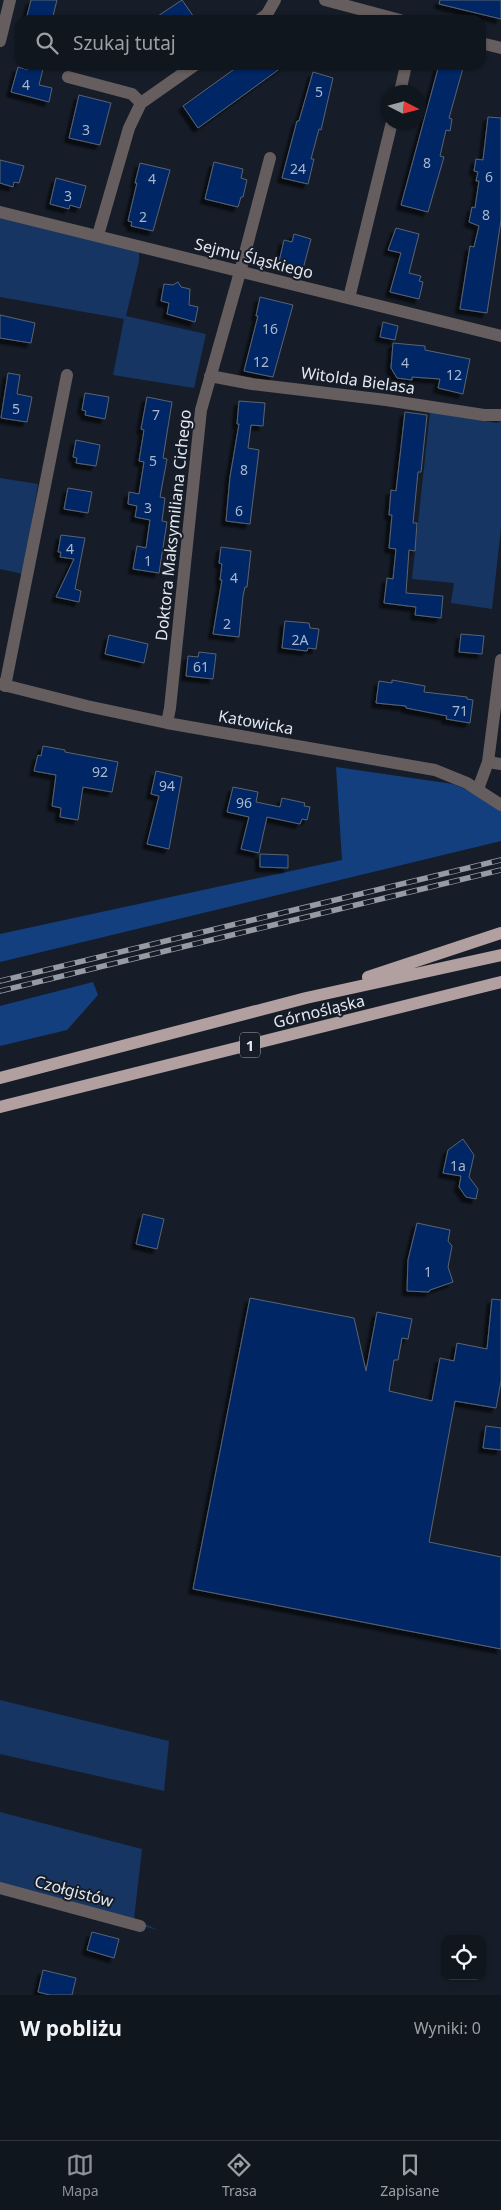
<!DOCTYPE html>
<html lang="pl">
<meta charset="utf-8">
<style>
body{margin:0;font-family:"Noto Sans",sans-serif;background:#1e232b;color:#f1f3f6}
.controls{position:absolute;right:15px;bottom:15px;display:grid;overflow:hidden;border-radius:10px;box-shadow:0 1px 4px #0004}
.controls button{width:45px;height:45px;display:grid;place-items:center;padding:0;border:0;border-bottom:1px solid #30353c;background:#10161e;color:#f1f3f6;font:25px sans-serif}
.compass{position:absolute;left:381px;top:85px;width:45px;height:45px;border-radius:50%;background:#10161e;box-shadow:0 1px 4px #0004;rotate:96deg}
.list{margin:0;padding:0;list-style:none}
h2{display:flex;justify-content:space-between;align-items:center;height:65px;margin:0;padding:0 20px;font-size:21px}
h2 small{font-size:16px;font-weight:400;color:#9c9fa4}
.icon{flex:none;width:28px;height:28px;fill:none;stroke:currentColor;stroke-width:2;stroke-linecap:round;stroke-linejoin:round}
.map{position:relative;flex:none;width:501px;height:1995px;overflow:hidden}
.search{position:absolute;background:#10161e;box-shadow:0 1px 4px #0004;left:15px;right:15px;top:15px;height:55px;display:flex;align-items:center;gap:12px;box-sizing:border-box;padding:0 18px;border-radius:15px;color:#9c9fa4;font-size:19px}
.sheet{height:145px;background:#10161e}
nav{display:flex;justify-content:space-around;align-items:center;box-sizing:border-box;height:70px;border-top:1px solid #30353c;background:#10161e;font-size:14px;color:#9c9fa4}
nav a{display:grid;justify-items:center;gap:2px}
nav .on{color:#8c9099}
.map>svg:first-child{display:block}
.green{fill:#173563}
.forest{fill:#143f7f}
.building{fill:#002665;stroke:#5a6370;filter:url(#shadow)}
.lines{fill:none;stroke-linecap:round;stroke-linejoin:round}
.minor{stroke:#665e5e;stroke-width:12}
.major{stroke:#b2a0a0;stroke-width:12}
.rail-casing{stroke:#959aa3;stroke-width:5.5}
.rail{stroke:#161d28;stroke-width:4;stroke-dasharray:11;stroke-linecap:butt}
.labels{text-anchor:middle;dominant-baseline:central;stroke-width:4;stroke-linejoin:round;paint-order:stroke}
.number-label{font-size:14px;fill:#aab8cd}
.shield{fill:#161d28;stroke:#a6abb4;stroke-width:1}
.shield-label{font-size:15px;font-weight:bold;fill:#e3e8f0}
.street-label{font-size:16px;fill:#e3e8f0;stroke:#161d28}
</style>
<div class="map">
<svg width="501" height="1995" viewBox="0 0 501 1995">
<defs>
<filter id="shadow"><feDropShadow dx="-4.5" dy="4.5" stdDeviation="1" flood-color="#0009"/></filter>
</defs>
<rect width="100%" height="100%" fill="#161d28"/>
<!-- green -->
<path class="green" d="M 0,218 L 139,252 L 139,261 L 126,316 L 206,334 L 194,388 L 113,375 L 124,319 L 0,297 Z
M 430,412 L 497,423 L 501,421 L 501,528 L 492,609 L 451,603 L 454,583 L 412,579 Z
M 0,478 L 38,484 L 23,574 L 0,569 Z
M 0,1700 L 169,1741 L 164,1791 L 0,1754 Z
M 0,1812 L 142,1849 L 134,1919 L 158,1930 L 0,1890 Z"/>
<!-- forest -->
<path class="forest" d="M 336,767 L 453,784 L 486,798 L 501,811 L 501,841 L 0,962 L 0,934 L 342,860 Z
M 93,982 L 98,995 L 67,1030 L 0,1046 L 0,1006 Z"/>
<!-- building -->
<path class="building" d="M 31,0 L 57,0 L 52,20 L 26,20 Z
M 182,0 L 196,20 L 152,20 Z
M 440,0 L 501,0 L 501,19 L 439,4 Z
M 29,65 L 44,65 L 39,85 L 52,88 L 49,102 L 11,92 L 18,67 L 28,70 Z
M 240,65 L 285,65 L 198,128 L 183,106 Z
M 439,65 L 450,65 L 463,68 L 449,118 L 452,119 L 450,131 L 446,130 L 440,156 L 444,157 L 428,212 L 401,205 Z
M 313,72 L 333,78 L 321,130 L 319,129 L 311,159 L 314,159 L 308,184 L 282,178 L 297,121 L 299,121 Z
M 79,95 L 111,103 L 100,145 L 69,138 Z
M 488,117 L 501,118 L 501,220 L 487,313 L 460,309 L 470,246 L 474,247 L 479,226 L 469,222 L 472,207 L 475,208 L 479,181 L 476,181 L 478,172 L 474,171 L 476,159 L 483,160 Z
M 0,160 L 24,166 L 19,183 L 14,182 L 13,187 L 0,183 Z
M 214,162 L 243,169 L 241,178 L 247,180 L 243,197 L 241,197 L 238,207 L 205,199 Z
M 140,163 L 170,170 L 153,231 L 131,226 L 132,222 L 128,221 L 137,183 L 135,183 Z
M 56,178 L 86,186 L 80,208 L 70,205 L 69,209 L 50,204 Z
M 396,228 L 419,234 L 409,273 L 421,276 L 419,281 L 423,282 L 419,299 L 390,292 L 401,253 L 388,250 Z
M 294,234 L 311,239 L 303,269 L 279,262 L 284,240 L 292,242 Z
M 178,282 L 181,287 L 190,289 L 189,305 L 198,307 L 195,322 L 167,314 L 169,303 L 161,301 L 164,284 L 173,285 Z
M 260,297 L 293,305 L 273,377 L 244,371 L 258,316 L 256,316 Z
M 0,315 L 35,323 L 31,343 L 0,338 Z
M 383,322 L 398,326 L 395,340 L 380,337 Z
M 393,343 L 425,346 L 425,350 L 470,359 L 463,394 L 438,388 L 440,379 L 412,377 L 412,380 L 397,378 L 391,368 Z
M 8,373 L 20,375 L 17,394 L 32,397 L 27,422 L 1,418 Z
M 85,393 L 109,397 L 105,419 L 85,415 L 86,411 L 82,410 Z
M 147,397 L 172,402 L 163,458 L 167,459 L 160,497 L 165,498 L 162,521 L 167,522 L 159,573 L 133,569 L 137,546 L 146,548 L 150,520 L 135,517 L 137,506 L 128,504 L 129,492 L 139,494 L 144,462 L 139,461 L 144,430 L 141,429 Z
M 239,401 L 265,403 L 263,426 L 251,425 L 248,448 L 259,450 L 250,524 L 226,521 L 230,477 L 239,424 L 237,424 Z
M 405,412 L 427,415 L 421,472 L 418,472 L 413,523 L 417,523 L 415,551 L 409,550 L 406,593 L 443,596 L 441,618 L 415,615 L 416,607 L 384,603 L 387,578 L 393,579 L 396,549 L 389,548 L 392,515 L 389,515 L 391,490 L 396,491 Z
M 76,440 L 100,445 L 96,466 L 76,463 L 77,458 L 73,457 Z
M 68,488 L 92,492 L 88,513 L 64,509 Z
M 61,535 L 85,538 L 75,589 L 81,591 L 79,602 L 56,597 L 74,559 L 60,557 L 61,552 L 58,552 Z
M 221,547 L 251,551 L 247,587 L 245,587 L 243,596 L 239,637 L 213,634 L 222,580 L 220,580 L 222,564 L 219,563 Z
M 285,621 L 309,623 L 310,628 L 319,629 L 316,649 L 308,648 L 307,651 L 282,648 Z
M 461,634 L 484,636 L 482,654 L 459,652 Z
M 109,635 L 148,644 L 144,663 L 105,654 Z
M 199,652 L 216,654 L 213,679 L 186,676 L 188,656 L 198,657 Z
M 392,680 L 425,686 L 424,692 L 467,697 L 467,699 L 473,700 L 470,723 L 446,719 L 447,716 L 406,708 L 406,706 L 376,703 L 379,681 L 392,683 Z
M 43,746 L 65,750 L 65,752 L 118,762 L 112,792 L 83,787 L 78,820 L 60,817 L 61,808 L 52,806 L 56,775 L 34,771 L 38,755 L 41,756 Z
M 156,771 L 182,777 L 169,849 L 147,844 L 159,796 L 151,794 Z
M 233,787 L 258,792 L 256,802 L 280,807 L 282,798 L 305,803 L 304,806 L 310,807 L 307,820 L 302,819 L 300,824 L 267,817 L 259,853 L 241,849 L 249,817 L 227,812 Z
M 260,854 L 288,855 L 288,868 L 260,867 Z
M 463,1139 L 474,1155 L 469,1177 L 478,1189 L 476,1199 L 466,1197 L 459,1187 L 461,1176 L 443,1173 L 448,1150 Z
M 143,1214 L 164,1219 L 157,1249 L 136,1244 Z
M 417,1223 L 450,1230 L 448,1241 L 452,1246 L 448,1267 L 453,1282 L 430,1290 L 429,1292 L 407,1291 L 408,1260 Z
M 250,1298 L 354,1318 L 366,1371 L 377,1312 L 412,1319 L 408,1339 L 402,1338 L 398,1360 L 394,1360 L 389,1391 L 432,1401 L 440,1358 L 454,1361 L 457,1343 L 487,1349 L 492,1299 L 501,1300 L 501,1381 L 496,1408 L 455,1401 L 429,1542 L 501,1557 L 501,1649 L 193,1589 Z
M 486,1426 L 501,1428 L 501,1450 L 483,1448 Z
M 92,1932 L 119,1939 L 114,1958 L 87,1950 Z
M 43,1970 L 76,1978 L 72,1995 L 50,1995 L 38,1992 Z"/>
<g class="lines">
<!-- minor -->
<path class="minor" d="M 325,0 L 400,20
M 259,20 L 267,14 L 275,0
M 0,41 L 10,0
M 481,43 L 501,48
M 68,77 L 132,94 L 141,103
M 400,92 L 406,65
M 0,212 L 501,336
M 98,235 L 129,128 L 141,103 L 195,65
M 349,298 L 392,122
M 210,376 L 252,384 L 386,400 L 484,415 L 501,415
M 0,684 L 87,706 L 167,723 L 435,770 L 467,783 L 501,805
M 5,686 L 67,375
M 167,723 L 170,708 L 201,410 L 240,272 L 270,158
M 488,762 L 501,764
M 478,789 L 488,762 L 501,660
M 0,1888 L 140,1926"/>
<!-- major -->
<path class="major" d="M 368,977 L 501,933
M 0,1078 L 306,998 L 501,955
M 0,1107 L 501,982"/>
<defs>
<path id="rail" d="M 0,981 L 501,860
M 0,991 L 501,870"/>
</defs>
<!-- rail casing -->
<use href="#rail" class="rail-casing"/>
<!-- rail -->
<use href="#rail" class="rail"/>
</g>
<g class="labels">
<!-- number labels -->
<g class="number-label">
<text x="26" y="84">4</text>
<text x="319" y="91">5</text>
<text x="86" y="129">3</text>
<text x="427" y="162">8</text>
<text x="298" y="168">24</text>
<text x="489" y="176">6</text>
<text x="152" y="178">4</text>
<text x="68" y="195">3</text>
<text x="486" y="214">8</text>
<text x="143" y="216">2</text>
<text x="270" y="328">16</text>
<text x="261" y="361">12</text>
<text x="405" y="362">4</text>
<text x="454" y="374">12</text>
<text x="16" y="408">5</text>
<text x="156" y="414">7</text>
<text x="153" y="460">5</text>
<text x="244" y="469">8</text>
<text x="148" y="507">3</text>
<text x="239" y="510">6</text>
<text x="70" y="548">4</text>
<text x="148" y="560">1</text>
<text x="234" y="577">4</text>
<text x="227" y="623">2</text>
<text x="300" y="639">2A</text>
<text x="201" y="666">61</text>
<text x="460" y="710">71</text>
<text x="100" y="771">92</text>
<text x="167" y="785">94</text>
<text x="244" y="802">96</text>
<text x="458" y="1165">1a</text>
<text x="428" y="1271">1</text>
</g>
<!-- shield labels -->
<rect class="shield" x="240" y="1032.5" width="20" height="25" rx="4"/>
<g class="shield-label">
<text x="250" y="1045">1</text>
</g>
<!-- street labels -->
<g class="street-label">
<text transform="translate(254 258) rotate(14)">Sejmu Śląskiego</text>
<text transform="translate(358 380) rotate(8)">Witolda Bielasa</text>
<text transform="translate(173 525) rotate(-84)">Doktora Maksymiliana Cichego</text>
<text transform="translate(256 722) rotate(10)">Katowicka</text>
<text transform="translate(319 1011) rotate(-14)">Górnośląska</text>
<text transform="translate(74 1891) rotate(15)">Czołgistów</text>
</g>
</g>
</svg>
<div class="controls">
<button><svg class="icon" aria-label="locate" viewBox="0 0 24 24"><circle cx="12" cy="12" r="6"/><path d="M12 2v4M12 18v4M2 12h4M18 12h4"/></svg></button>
</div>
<svg class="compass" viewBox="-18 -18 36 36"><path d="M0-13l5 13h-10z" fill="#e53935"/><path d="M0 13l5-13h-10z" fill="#9c9fa4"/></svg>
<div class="search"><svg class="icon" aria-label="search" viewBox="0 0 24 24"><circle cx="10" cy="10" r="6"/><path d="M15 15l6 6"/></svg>Szukaj tutaj</div>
</div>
<section class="sheet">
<h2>W pobliżu<small>Wyniki: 0</small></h2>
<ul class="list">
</ul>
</section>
<nav>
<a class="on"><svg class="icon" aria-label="map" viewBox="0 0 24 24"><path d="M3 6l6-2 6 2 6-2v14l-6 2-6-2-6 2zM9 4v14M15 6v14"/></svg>Mapa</a>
<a><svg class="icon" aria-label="directions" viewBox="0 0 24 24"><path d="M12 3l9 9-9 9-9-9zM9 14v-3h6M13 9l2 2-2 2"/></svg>Trasa</a>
<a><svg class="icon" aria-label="saved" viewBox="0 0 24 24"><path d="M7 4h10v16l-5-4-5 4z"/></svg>Zapisane</a>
</nav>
